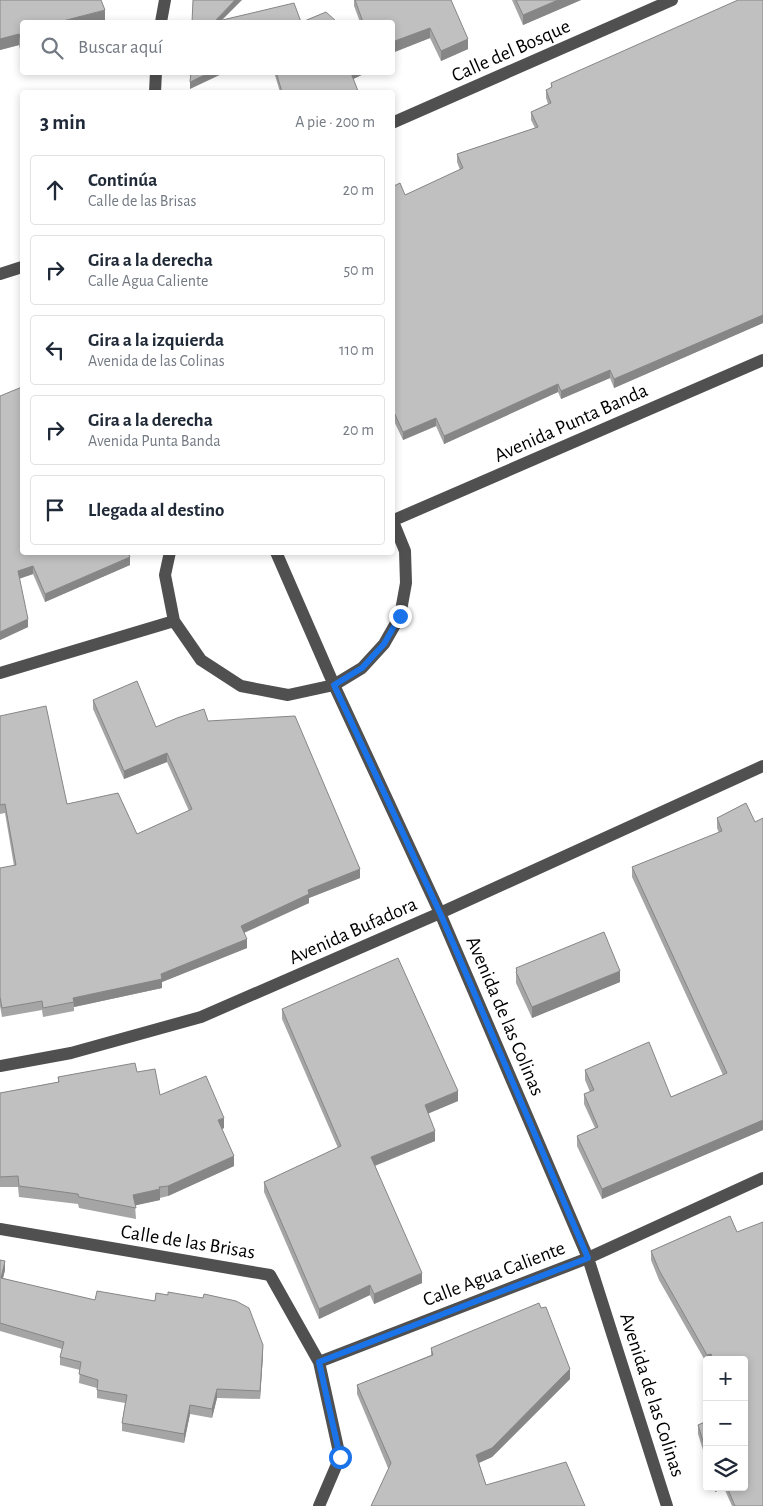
<!DOCTYPE html>
<html lang="es">
<meta charset="utf-8">
<style>
body{margin:0;font-family:"Alegreya Sans",sans-serif;background:#f2f2f3;color:#1f2937}
.controls{position:absolute;right:15px;bottom:15px;display:grid;overflow:hidden;border-radius:5px;box-shadow:0 2px 8px #0003}
.controls button{width:45px;height:45px;display:grid;place-items:center;padding:0;border:0;border-bottom:1px solid #e0e1e3;background:#fff;color:#1f2937;font:25px sans-serif}
.stop{position:absolute;width:15px;height:15px;margin:-11px;border:4px solid #1a73e8;border-radius:50%;background:#fff}
.stop.end{background:#1a73e8;border-color:#fff;box-shadow:0 1px 5px #0008}
.list{margin:0;padding:0;list-style:none}
h2{display:flex;justify-content:space-between;align-items:center;height:65px;margin:0;padding:0 20px;font-size:21px}
h2 small{font-size:16px;font-weight:400;color:#747a83}
.list li{display:grid;grid-template-columns:32px 1fr auto;gap:15px;align-items:center;box-sizing:border-box;height:70px;margin:0 10px 10px;padding:0 10px;border:1px solid #e0e1e3;border-radius:5px}
.list b{display:block;font-size:19px;white-space:nowrap}
.list p{margin:0;font-size:16px;white-space:nowrap;color:#747a83}
.list em{font-size:16px;font-style:normal;color:#747a83}
.icon{flex:none;width:28px;height:28px;fill:none;stroke:currentColor;stroke-width:2;stroke-linecap:round;stroke-linejoin:round}
.map{position:relative;flex:none;width:763px;height:1506px;overflow:hidden}
.search{position:absolute;background:#fff;box-shadow:0 2px 8px #0003;left:20px;top:20px;width:375px;height:55px;display:flex;align-items:center;gap:12px;box-sizing:border-box;padding:0 18px;border-radius:5px;color:#747a83;font-size:19px}
.panel{position:absolute;background:#fff;box-shadow:0 2px 8px #0003;left:20px;top:90px;width:375px;height:465px;border-radius:5px}
.map>svg:first-child{display:block}
.lines{fill:none;stroke-linecap:round;stroke-linejoin:round}
.minor{stroke:#505050;stroke-width:12}
.wall{fill:#a5a5a5}
.shaded-wall{fill:#868686}
.building{fill:#c0c0c0;stroke:#868686}
.route{stroke:#1a73e8;stroke-width:6}
.labels{text-anchor:middle;dominant-baseline:central;stroke-width:4;stroke-linejoin:round;paint-order:stroke}
.street-label{font-size:20px;fill:#000;stroke:#fff}
</style>
<div class="map">
<svg width="763" height="1506" viewBox="0 0 763 1506">
<rect width="100%" height="100%" fill="#fff"/>
<g class="lines">
<!-- minor -->
<path class="minor" d="M 161,22 L 165,0
M 155,92 L 156,72
M 392,123 L 672,0
M 0,274 L 22,267
M 394,520 L 763,360
M 170,552 L 165,575 L 174,621 L 201,660 L 241,686 L 288,695 L 334,685 L 362,668 L 384,644 L 400,616 L 406,583 L 405,551 L 392,519
M 276,552 L 334,685 L 440,913 L 588,1258 L 667,1506
M 0,673 L 174,621
M 0,1066 L 71,1053 L 201,1017 L 440,913 L 763,766
M 0,1229 L 270,1275 L 319,1362 L 340,1457 L 319,1506
M 319,1362 L 588,1258 L 763,1178"/>
</g>
<!-- wall -->
<path class="wall" d="M 0,0 L 105,21 L 100,22 L 22,22 L 22,58 L 19,45 L 0,50 Z
M 354,0 L 451,0 L 468,49 L 441,61 L 430,38 L 392,53 L 392,22 L 360,22 L 354,6 Z
M 512,0 L 581,0 L 523,25 Z
M 763,0 L 763,323 L 614,388 L 610,378 L 561,399 L 558,392 L 444,444 L 436,426 L 403,440 L 392,417 L 392,187 L 405,195 L 460,170 L 457,162 L 457,154 L 535,128 L 531,120 L 531,112 L 548,104 L 546,98 L 546,90 L 551,88 L 551,83 Z
M 274,72 L 368,72 L 353,79 L 358,92 L 280,92 Z
M 0,396 L 130,565 L 45,602 L 33,574 L 19,579 L 28,627 L 0,640 Z
M 93,700 L 156,727 L 208,721 L 360,878 L 309,898 L 309,903 L 244,933 L 247,948 L 162,982 L 162,988 L 74,1007 L 74,1011 L 43,1017 L 42,1010 L 2,1017 L 0,1006 L 0,868 L 14,866 L 5,813 L 0,814 L 0,716 L 67,804 L 137,834 L 189,811 L 167,762 L 124,779 L 93,709 Z
M 746,803 L 763,1130 L 602,1199 L 577,1146 L 577,1136 L 595,1128 L 584,1104 L 584,1094 L 590,1092 L 585,1080 L 585,1070 L 671,1097 L 723,1075 L 632,877 L 632,867 L 719,833 L 717,828 L 717,818 Z
M 516,968 L 620,982 L 532,1018 L 516,983 Z
M 282,1009 L 458,1101 L 428,1113 L 435,1141 L 375,1166 L 422,1283 L 374,1304 L 370,1295 L 319,1319 L 264,1192 L 264,1182 L 338,1148 L 282,1019 Z
M 137,1072 L 160,1095 L 224,1128 L 222,1129 L 234,1166 L 168,1196 L 160,1198 L 160,1200 L 135,1205 L 136,1219 L 79,1208 L 78,1204 L 19,1197 L 18,1187 L 0,1187 L 0,1093 L 58,1082 L 58,1077 Z
M 730,1216 L 763,1506 L 732,1506 L 724,1488 L 715,1492 L 714,1487 L 744,1487 L 744,1360 L 707,1360 L 707,1364 L 659,1280 L 651,1260 L 651,1251 Z
M 0,1260 L 5,1270 L 3,1278 L 263,1354 L 260,1399 L 217,1398 L 212,1418 L 190,1414 L 184,1443 L 122,1431 L 122,1423 L 125,1403 L 97,1398 L 97,1388 L 79,1383 L 80,1370 L 60,1365 L 60,1357 L 62,1349 L 0,1331 Z
M 431,1348 L 570,1379 L 492,1457 L 479,1463 L 486,1485 L 585,1506 L 388,1468 L 357,1394 L 357,1385 L 431,1355 Z
M 707,1421 L 707,1463 L 698,1434 L 698,1425 Z"/>
<!-- shaded-wall -->
<path class="shaded-wall" d="M 235,0 L 242,0 L 220,22 L 214,22 Z
M 558,0 L 581,0 L 523,25 L 523,15 Z
M 105,10 L 105,21 L 100,22 L 59,22 Z
M 430,28 L 430,38 L 392,53 L 392,42 Z
M 19,34 L 19,45 L 0,50 L 0,39 Z
M 468,39 L 468,49 L 441,61 L 441,51 Z
M 211,72 L 226,72 L 190,89 L 190,82 Z
M 352,72 L 368,72 L 351,80 L 351,73 Z
M 763,315 L 763,323 L 614,388 L 614,379 Z
M 610,370 L 610,378 L 561,399 L 561,391 Z
M 558,384 L 558,392 L 444,444 L 444,436 Z
M 436,418 L 436,426 L 403,440 L 403,432 Z
M 130,557 L 130,565 L 45,602 L 45,594 Z
M 33,566 L 33,574 L 18,579 L 18,571 Z
M 28,619 L 28,627 L 0,640 L 0,632 Z
M 167,753 L 167,762 L 124,779 L 124,771 Z
M 360,869 L 360,878 L 309,898 L 309,903 L 241,934 L 241,926 L 308,890 Z
M 247,939 L 247,948 L 162,982 L 162,988 L 74,1007 L 73,998 L 161,974 Z
M 620,971 L 620,982 L 532,1018 L 532,1007 Z
M 458,1091 L 458,1101 L 425,1115 L 425,1105 Z
M 224,1118 L 224,1128 L 218,1131 L 218,1120 Z
M 763,1120 L 763,1130 L 602,1199 L 602,1189 Z
M 435,1131 L 435,1141 L 371,1167 L 371,1157 Z
M 234,1156 L 234,1166 L 168,1196 L 168,1186 Z
M 160,1189 L 160,1200 L 133,1206 L 133,1195 Z
M 5,1261 L 5,1270 L 1,1286 L 1,1278 Z
M 422,1273 L 422,1283 L 374,1304 L 374,1294 Z
M 370,1285 L 370,1295 L 319,1319 L 319,1309 Z
M 263,1345 L 263,1354 L 260,1399 L 260,1391 Z
M 711,1354 L 711,1360 L 707,1360 L 707,1355 Z
M 570,1369 L 570,1379 L 492,1457 L 476,1464 L 476,1455 Z
M 217,1389 L 217,1398 L 212,1418 L 212,1409 Z
M 190,1405 L 190,1414 L 184,1443 L 184,1434 Z
M 715,1487 L 724,1487 L 724,1488 L 715,1492 Z"/>
<!-- building -->
<path class="building" d="M 0,0 L 101,0 L 105,10 L 59,22 L 22,22 L 22,46 L 19,34 L 0,39 Z
M 193,0 L 235,0 L 214,22 L 294,3 L 301,22 L 192,22 Z
M 355,0 L 451,0 L 468,39 L 441,51 L 430,28 L 392,42 L 392,22 L 363,22 Z
M 516,0 L 558,0 L 523,15 Z
M 738,0 L 763,0 L 763,315 L 614,379 L 610,370 L 561,391 L 558,384 L 444,436 L 436,418 L 403,432 L 392,408 L 392,187 L 400,183 L 405,195 L 463,168 L 457,154 L 538,127 L 531,112 L 551,103 L 546,90 L 552,87 L 551,83 Z
M 326,12 L 337,22 L 302,22 Z
M 191,72 L 211,72 L 190,82 Z
M 276,72 L 352,72 L 351,73 L 358,91 L 354,92 L 282,92 Z
M 22,387 L 22,552 L 128,552 L 130,557 L 45,594 L 33,566 L 18,571 L 28,619 L 0,632 L 0,396 Z
M 137,681 L 156,727 L 177,718 L 204,709 L 208,721 L 295,716 L 360,869 L 308,890 L 309,894 L 241,926 L 247,939 L 161,974 L 162,979 L 73,998 L 74,1002 L 43,1008 L 42,1001 L 2,1008 L 0,997 L 0,868 L 16,865 L 5,804 L 0,805 L 0,716 L 46,706 L 67,804 L 118,793 L 137,834 L 192,809 L 167,753 L 124,771 L 93,700 Z
M 746,803 L 755,822 L 763,818 L 763,1120 L 602,1189 L 577,1136 L 598,1127 L 584,1094 L 594,1090 L 585,1070 L 649,1042 L 671,1097 L 727,1073 L 632,867 L 722,831 L 717,818 Z
M 604,932 L 620,971 L 532,1007 L 516,972 L 517,971 L 516,968 Z
M 398,958 L 458,1091 L 425,1105 L 435,1131 L 371,1157 L 422,1273 L 374,1294 L 370,1285 L 319,1309 L 264,1182 L 341,1146 L 282,1009 Z
M 135,1063 L 137,1072 L 155,1069 L 160,1095 L 206,1076 L 224,1118 L 218,1120 L 234,1156 L 168,1186 L 159,1187 L 160,1189 L 133,1195 L 136,1208 L 79,1197 L 78,1194 L 19,1186 L 18,1176 L 0,1177 L 0,1093 L 59,1082 L 58,1077 Z
M 730,1216 L 737,1232 L 763,1222 L 763,1506 L 735,1506 L 727,1487 L 744,1487 L 744,1360 L 713,1360 L 711,1354 L 707,1355 L 659,1270 L 651,1251 Z
M 0,1260 L 5,1261 L 1,1278 L 95,1300 L 97,1291 L 155,1301 L 156,1293 L 168,1295 L 168,1292 L 203,1298 L 204,1294 L 236,1301 L 249,1308 L 263,1345 L 260,1391 L 217,1389 L 212,1409 L 190,1405 L 184,1434 L 122,1423 L 127,1395 L 97,1390 L 98,1380 L 79,1374 L 81,1362 L 60,1357 L 64,1342 L 0,1323 Z
M 539,1303 L 541,1308 L 546,1307 L 570,1369 L 492,1448 L 476,1455 L 486,1485 L 566,1462 L 585,1506 L 371,1506 L 391,1463 L 357,1385 L 433,1355 L 431,1348 Z
M 707,1421 L 707,1454 L 698,1425 Z"/>
<g class="lines">
<!-- route -->
<path class="route" d="M 340,1457 L 319,1362 L 588,1258 L 440,913 L 334,685 L 362,668 L 384,644 L 400,616"/>
</g>
<g class="labels">
<!-- street labels -->
<g class="street-label">
<text transform="translate(511 51) rotate(-24)">Calle del Bosque</text>
<text transform="translate(571 423) rotate(-24)">Avenida Punta Banda</text>
<text transform="translate(353 931) rotate(-24)">Avenida Bufadora</text>
<text transform="translate(505 1016) rotate(67)">Avenida de las Colinas</text>
<text transform="translate(188 1242) rotate(9)">Calle de las Brisas</text>
<text transform="translate(494 1274) rotate(-21)">Calle Agua Caliente</text>
<text transform="translate(652 1395) rotate(72)">Avenida de las Colinas</text>
</g>
</g>
</svg>
<div class="controls">
<button>+</button>
<button>−</button>
<button><svg class="icon" aria-label="layers" viewBox="0 0 24 24"><path d="M12 4l9 5-9 5-9-5zM3 14l9 5 9-5"/></svg></button>
</div>
<div class="stop" style="left:340px;top:1457px"></div>
<div class="stop end" style="left:400px;top:616px"></div>
<div class="search"><svg class="icon" aria-label="search" viewBox="0 0 24 24"><circle cx="10" cy="10" r="6"/><path d="M15 15l6 6"/></svg>Buscar aquí</div>
<section class="panel">
<h2>3 min<small>A pie · 200 m</small></h2>
<ul class="list">
<li><svg class="icon" aria-label="ahead" viewBox="0 0 24 24"><path d="M12 20V5M6 11l6-6 6 6"/></svg><div><b>Continúa</b><p>Calle de las Brisas</p></div><em>20 m</em></li>
<li><svg class="icon" aria-label="right" viewBox="0 0 24 24"><path d="M7 20v-9h11M14 6l5 5-5 5"/></svg><div><b>Gira a la derecha</b><p>Calle Agua Caliente</p></div><em>50 m</em></li>
<li><svg class="icon" aria-label="left" viewBox="0 0 24 24"><path d="M17 20v-9H6M10 6l-5 5 5 5"/></svg><div><b>Gira a la izquierda</b><p>Avenida de las Colinas</p></div><em>110 m</em></li>
<li><svg class="icon" aria-label="right" viewBox="0 0 24 24"><path d="M7 20v-9h11M14 6l5 5-5 5"/></svg><div><b>Gira a la derecha</b><p>Avenida Punta Banda</p></div><em>20 m</em></li>
<li><svg class="icon" aria-label="arrive" viewBox="0 0 24 24"><path d="M6 21V4h12l-3 4 3 4H6"/></svg><div><b>Llegada al destino</b></div></li>
</ul>
</section>
</div>
